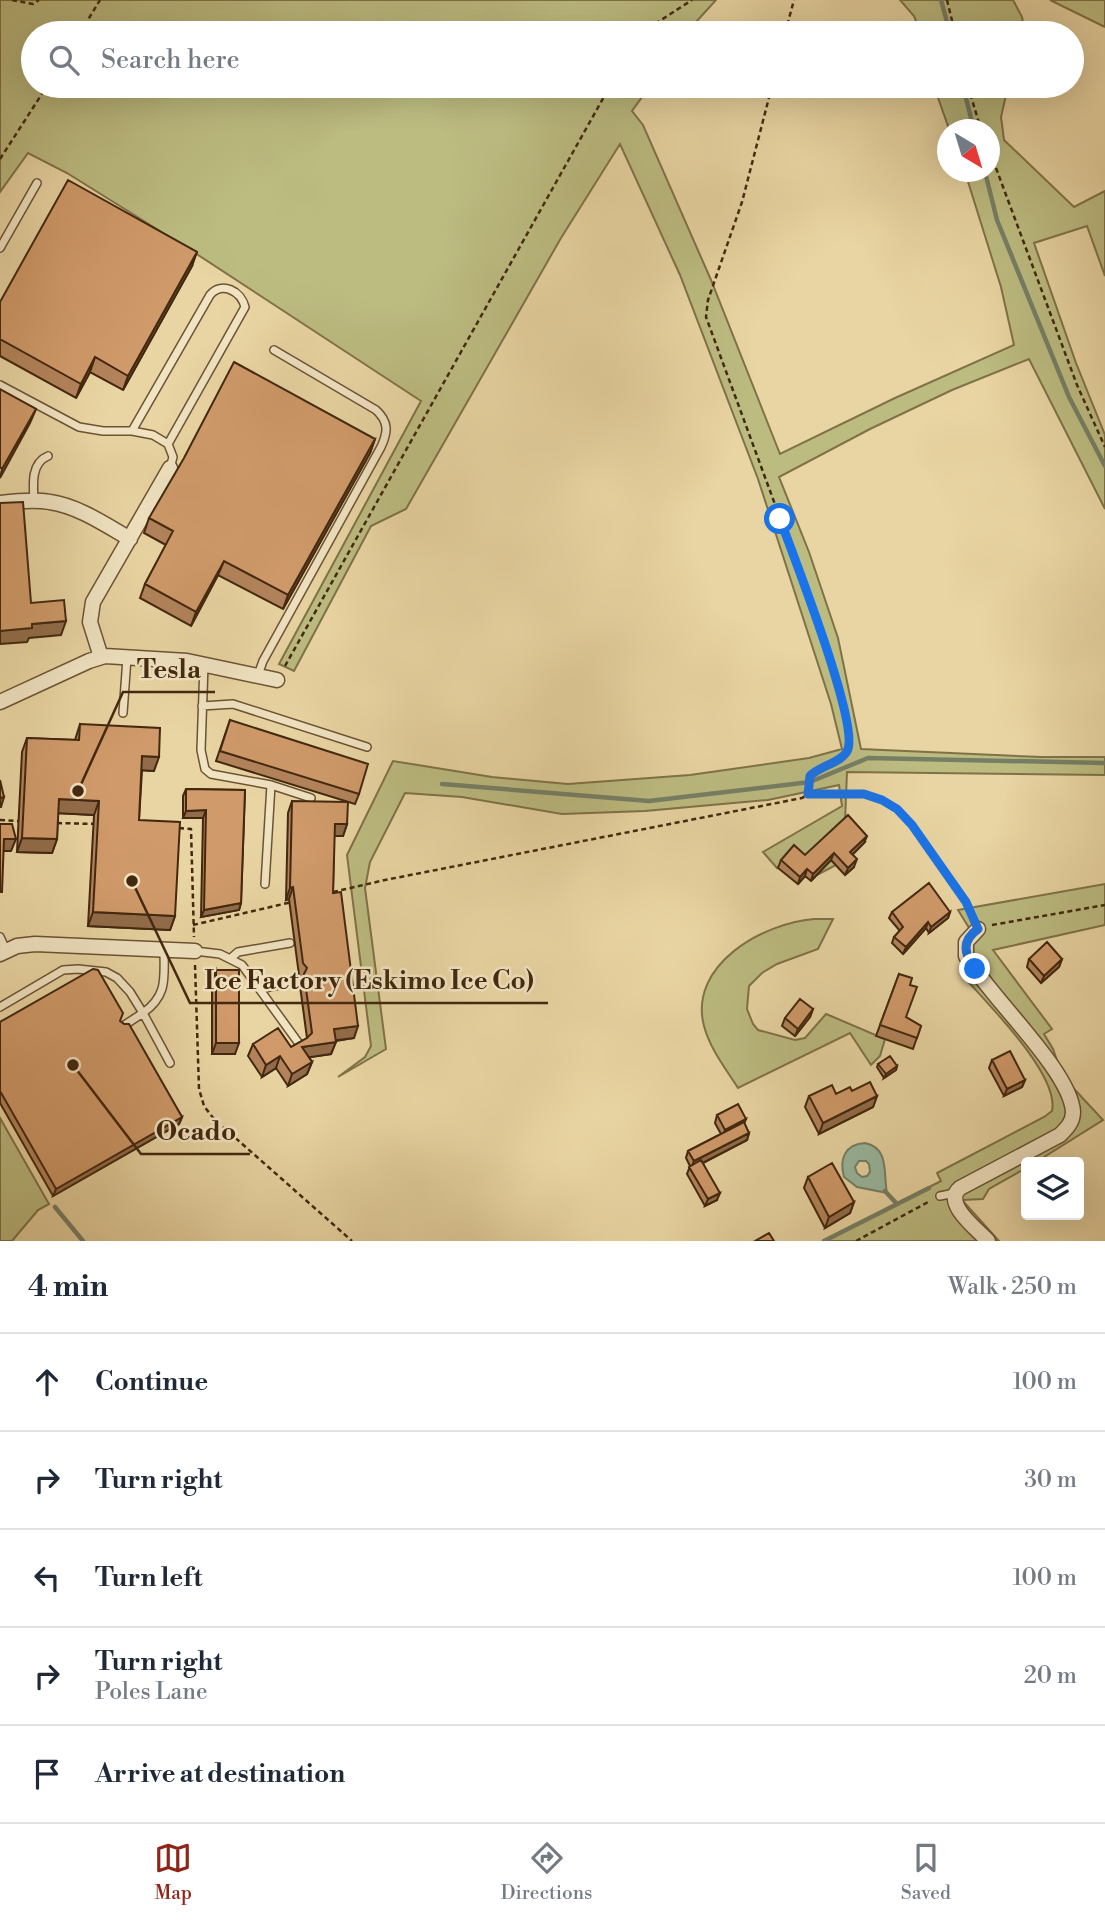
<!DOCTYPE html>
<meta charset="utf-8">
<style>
body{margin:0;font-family:"Libre Bodoni",serif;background:#f2f2f3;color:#1f2937}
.controls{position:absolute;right:21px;bottom:21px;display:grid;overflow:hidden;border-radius:7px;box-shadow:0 7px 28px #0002}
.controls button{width:63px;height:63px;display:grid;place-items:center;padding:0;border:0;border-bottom:2px solid #e0e1e3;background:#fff;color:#1f2937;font:35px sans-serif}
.compass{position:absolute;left:937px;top:119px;width:63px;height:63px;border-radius:50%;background:#fff;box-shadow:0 7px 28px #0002;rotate:142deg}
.stop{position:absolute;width:21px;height:21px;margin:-16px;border:5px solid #1a73e8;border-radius:50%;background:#fff}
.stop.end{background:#1a73e8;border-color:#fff;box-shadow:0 2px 7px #0008}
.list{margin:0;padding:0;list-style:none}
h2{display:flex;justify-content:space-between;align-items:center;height:91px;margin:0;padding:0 28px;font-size:30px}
h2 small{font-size:23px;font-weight:400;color:#747a83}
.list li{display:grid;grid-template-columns:46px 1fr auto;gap:21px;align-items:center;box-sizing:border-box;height:98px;padding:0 28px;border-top:2px solid #e0e1e3}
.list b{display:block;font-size:26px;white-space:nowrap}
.list p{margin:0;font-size:23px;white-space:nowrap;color:#747a83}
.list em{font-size:23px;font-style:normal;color:#747a83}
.icon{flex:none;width:38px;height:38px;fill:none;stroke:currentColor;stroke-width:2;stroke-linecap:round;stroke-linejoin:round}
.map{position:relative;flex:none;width:1105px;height:1241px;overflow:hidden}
.search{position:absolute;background:#fff;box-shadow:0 7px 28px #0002;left:21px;right:21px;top:21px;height:77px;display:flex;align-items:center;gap:18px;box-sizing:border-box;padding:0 24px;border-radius:38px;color:#747a83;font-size:26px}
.sheet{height:581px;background:#fff}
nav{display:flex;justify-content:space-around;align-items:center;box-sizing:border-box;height:98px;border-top:2px solid #e0e1e3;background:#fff;font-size:19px;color:#747a83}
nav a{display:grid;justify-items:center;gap:4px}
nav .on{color:#8f2418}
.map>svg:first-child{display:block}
.green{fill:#bcbc81;stroke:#7f7248;stroke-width:2}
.water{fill:#99b9a0;stroke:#767f66;stroke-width:2;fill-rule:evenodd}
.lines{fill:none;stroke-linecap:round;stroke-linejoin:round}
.stream{stroke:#767f66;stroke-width:4.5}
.service-casing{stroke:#6c5334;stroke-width:10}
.minor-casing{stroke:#6c5334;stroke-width:17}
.path{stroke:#42280f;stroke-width:2.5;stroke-dasharray:5 3.5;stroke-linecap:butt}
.service{stroke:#f1e4c3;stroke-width:7}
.minor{stroke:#f1e4c3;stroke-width:14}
.wall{fill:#b3845b;stroke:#42280f;stroke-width:2}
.shaded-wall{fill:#926c4a;stroke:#42280f;stroke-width:2}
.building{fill:#d09a6a;stroke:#42280f;stroke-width:2}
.route{stroke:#1a73e8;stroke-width:9}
.leader{fill:none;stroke:#42280f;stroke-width:2.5}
.callout-dot{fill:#42280f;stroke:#f1e4c3;stroke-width:2.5}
.callout-label{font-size:26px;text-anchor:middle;font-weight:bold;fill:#42280f;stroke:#f1e4c3;stroke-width:5;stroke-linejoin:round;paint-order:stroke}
</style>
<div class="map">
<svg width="1105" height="1241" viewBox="0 0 1105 1241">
<rect width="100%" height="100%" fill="#e9d5a3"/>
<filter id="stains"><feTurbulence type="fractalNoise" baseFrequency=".00286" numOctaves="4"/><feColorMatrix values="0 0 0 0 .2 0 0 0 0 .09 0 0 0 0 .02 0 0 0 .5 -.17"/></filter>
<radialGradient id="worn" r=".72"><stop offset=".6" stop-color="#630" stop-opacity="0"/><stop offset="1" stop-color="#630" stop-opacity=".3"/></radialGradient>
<!-- green -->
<path class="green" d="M 0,0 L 716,0 L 686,33 L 33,33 L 33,86 L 650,86 L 632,111 L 643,125 L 711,280 L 780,454 L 895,398 L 1014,345 L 1001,287 L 965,172 L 990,172 L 990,130 L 949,129 L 934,86 L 1008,86 L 1001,117 L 1004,140 L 1074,207 L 1105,191 L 1105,276 L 1087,226 L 1034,243 L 1076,363 L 1105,435 L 1105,509 L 1029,359 L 952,390 L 870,429 L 779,477 L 809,552 L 838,638 L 861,749 L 1041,757 L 1105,757 L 1105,775 L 847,772 L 845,822 L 819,847 L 836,865 L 817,875 L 792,853 L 777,868 L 763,852 L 842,806 L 839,785 L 768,800 L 645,811 L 562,814 L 462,797 L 405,793 L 370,862 L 365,888 L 386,1049 L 338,1077 L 365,1057 L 371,1046 L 347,855 L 393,761 L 492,777 L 568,784 L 690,775 L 809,758 L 842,749 L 831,704 L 758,479 L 680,275 L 620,144 L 561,238 L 406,509 L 371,526 L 294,671 L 279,664 L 421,401 L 192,251 L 67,173 L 28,153 L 0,192 Z
M 900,0 L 1013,0 L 1022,17 L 1025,33 L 921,33 L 914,16 Z
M 1050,0 L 1105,0 L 1105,27 L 1103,26 Z
M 1105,884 L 1105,925 L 993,950 L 1052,1029 L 1044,1034 L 1053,1049 L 1063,1077 L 1103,1120 L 1036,1162 L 1026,1162 L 1026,1168 L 989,1189 L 983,1199 L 962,1200 L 999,1241 L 824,1241 L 941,1181 L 937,1173 L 1044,1117 L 1052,1111 C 1060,1075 986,1002 963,976 L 977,962 L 971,952 L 971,931 L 958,910 Z
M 814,919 L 833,919 L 818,949 L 777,964 L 762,973 L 749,986 L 747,1009 L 753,1024 L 758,1030 L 795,1040 L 805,1038 L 826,1014 L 831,1016 L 885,1039 L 880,1056 L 871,1065 L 850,1033 L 738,1088 C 726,1069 710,1049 704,1026 C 688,965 763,923 814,919 Z
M 0,1118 L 49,1204 L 38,1210 L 12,1241 L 0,1241 Z"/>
<!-- water -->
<path class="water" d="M 865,1143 C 890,1148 883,1174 887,1193 L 857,1187 L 844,1177 C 839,1159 845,1144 865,1143 ZM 859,1161 L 866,1161 L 869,1164 L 870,1172 L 867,1176 L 862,1177 L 857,1173 L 855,1167 Z"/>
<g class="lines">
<!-- stream -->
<path class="stream" d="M 941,0 L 950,33
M 963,86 L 974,130
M 985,172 L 997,220 L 1069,397 L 1105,466
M 442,784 L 649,801 L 810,782 L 868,758 L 1105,763
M 885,1191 L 897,1204
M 55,1207 L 83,1241
M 824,1241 L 929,1188"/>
<defs>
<path id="service" d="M 0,248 L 37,183
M 0,385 L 79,427 L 103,431 L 132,431
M 168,444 L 153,435 L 132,431 L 210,295 C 222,281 241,291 245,307 L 168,444 L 173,457 L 170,468
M 34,500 C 33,484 31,463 48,456
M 204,665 L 201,750 L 205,769 L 211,774 L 271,785 L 265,884
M 258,675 L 263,661 L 381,447 C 388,432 389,422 376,410 L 274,350
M 202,706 L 233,704 L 367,747
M 123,713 L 127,658
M 271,785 L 311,798
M 0,937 L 6,950
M 195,951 L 220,954 L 242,965 L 300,1045
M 231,958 L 238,952 L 290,943
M 260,989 L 297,981
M 0,1007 L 63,970 L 78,969 L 106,972 L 117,978 L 130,992 L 143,1013 C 168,995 164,978 164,950
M 123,1026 L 143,1013 L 170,1063
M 940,1196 L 955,1193"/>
<path id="minor" d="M 0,503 C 16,501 34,499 50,502 C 78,506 106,525 130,539
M 101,657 L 90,622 L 93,602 L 170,468
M 0,702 L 89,661 L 105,656 L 187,661 L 277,680
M 978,929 L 966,942 L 966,956 C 988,995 1071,1071 1073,1112 C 1073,1122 1067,1128 1060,1135 L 960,1188 C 942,1203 977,1229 988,1241
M 0,954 L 17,946 L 35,944 L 195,951"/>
</defs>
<!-- service casing -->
<use href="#service" class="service-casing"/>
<!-- minor casing -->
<use href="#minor" class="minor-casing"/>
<!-- path -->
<path class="path" d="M 12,0 L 33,4 L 39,0
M 947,0 L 955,33
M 80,33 L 100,0
M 641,33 L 692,0
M 785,33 L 794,0
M 772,86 L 742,202 L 708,300 L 706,317 L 780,518 L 844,707 L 849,734 L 848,750 L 809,776 L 808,794
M 968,86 L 981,130
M 990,152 L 1077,385 L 1105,447
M 0,159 L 47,86
M 285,666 L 610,86
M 0,820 L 19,821
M 57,823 L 96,824
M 179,828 L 191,829 L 194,937
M 333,892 L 385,880 L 802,798 C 811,793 819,793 829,793 C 859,792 881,796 904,815 L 966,903 L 972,917
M 193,925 L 292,902
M 992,925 L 1105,905
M 195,965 L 199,1089 L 204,1106 L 214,1119 L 352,1241
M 856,1241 L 930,1201"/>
<!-- service -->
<use href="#service" class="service"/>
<!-- minor -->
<use href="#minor" class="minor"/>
</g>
<!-- wall -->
<path class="wall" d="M 192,266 L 123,390 L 90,372 L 76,398 L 0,356 L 0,302 Z
M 375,439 L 370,453 L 283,609 L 218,575 L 191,626 L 140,598 L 145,584 L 166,545 L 144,533 L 149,518 Z
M 230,720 L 359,794 L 355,804 L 216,761 Z
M 80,724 L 154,771 L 142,770 L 139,820 L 175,916 L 170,930 L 88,926 L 94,815 L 58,813 L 57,839 L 52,853 L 17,852 L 22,752 L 27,738 L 75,740 Z
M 186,789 L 245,790 L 241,903 L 239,910 L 201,917 L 203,818 L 183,818 L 183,796 Z
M 292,801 L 347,824 L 343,836 L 334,836 L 333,893 L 354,1038 L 336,1041 L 331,1054 L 309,1057 L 312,1062 L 307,1074 L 288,1086 L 276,1068 L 262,1077 L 248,1056 L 253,1044 L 291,1047 L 307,1038 L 300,986 L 302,980 L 299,975 L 289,899 L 286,900 L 288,813 Z
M 864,843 L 853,854 L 854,867 L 845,875 L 831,860 L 811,881 L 805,876 L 798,884 L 778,868 L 781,860 Z
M 892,912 L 950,912 L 948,918 L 929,933 L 926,928 L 903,954 L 892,943 L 894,937 L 900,931 L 889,918 Z
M 1029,959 L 1062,959 L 1059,967 L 1041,983 L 1027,967 Z
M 216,970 L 235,1054 L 212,1054 L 212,981 Z
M 899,974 L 910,985 L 906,1017 L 921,1026 L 913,1049 L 876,1036 Z
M 813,1009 L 810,1017 L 795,1036 L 782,1026 L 785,1018 Z
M 120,1021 L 124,1024 L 182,1117 L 179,1124 L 53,1196 L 0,1103 L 0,1022 Z
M 992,1060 L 1025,1080 L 1022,1087 L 1004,1096 L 989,1068 Z
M 878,1064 L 897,1066 L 896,1070 L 884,1078 L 877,1067 Z
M 852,1091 L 877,1096 L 873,1107 L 819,1134 L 805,1107 L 809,1096 L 836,1094 Z
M 717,1115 L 744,1123 L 749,1133 L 747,1140 L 703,1163 L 717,1200 L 705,1206 L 687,1174 L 690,1166 L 686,1158 L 688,1151 L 721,1134 L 715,1123 Z
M 808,1177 L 854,1202 L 850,1213 L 825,1228 L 804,1188 Z"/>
<!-- shaded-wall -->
<path class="shaded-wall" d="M 197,252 L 192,266 L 123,390 L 128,376 Z
M 95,357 L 90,372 L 76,398 L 81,384 Z
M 36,409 L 30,423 L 0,478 L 2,469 Z
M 375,439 L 370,453 L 283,609 L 288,595 Z
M 224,561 L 218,575 L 191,626 L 196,612 Z
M 66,621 L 61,635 L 29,638 L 27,642 L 0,644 L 0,631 L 32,624 Z
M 142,756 L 159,757 L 154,771 L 137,770 Z
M 4,797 L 1,807 L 0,807 L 0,798 Z
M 59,799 L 99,801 L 94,815 L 54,813 Z
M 206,810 L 203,818 L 183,818 L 186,811 Z
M 335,824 L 347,824 L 343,836 L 330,836 Z
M 867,836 L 864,843 L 848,859 L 850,852 Z
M 22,838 L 57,839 L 52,853 L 17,852 Z
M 4,839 L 16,839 L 11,851 L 0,851 Z
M 834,853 L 831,860 L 811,881 L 813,874 Z
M 857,859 L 854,867 L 845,875 L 848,868 Z
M 807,869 L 805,876 L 798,884 L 800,877 Z
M 293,887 L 289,899 L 286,900 L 290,888 Z
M 241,903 L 239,910 L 201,917 L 204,910 Z
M 93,912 L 175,916 L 170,930 L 88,926 Z
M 950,912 L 948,918 L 929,933 L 931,927 Z
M 928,922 L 926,928 L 903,954 L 906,947 Z
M 1062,959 L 1059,967 L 1041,983 L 1044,976 Z
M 813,1009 L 810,1017 L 795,1036 L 798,1029 Z
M 358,1026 L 354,1038 L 330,1041 L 334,1029 Z
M 336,1042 L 331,1054 L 298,1059 L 302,1047 Z
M 216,1043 L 239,1043 L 235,1054 L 212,1054 Z
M 280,1056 L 276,1068 L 262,1077 L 266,1065 Z
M 312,1062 L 307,1074 L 288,1086 L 292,1074 Z
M 897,1066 L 896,1070 L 884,1078 L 886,1074 Z
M 1025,1080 L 1022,1087 L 1004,1096 L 1007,1089 Z
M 877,1096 L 873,1107 L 819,1134 L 823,1123 Z
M 182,1117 L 179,1124 L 53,1196 L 56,1189 Z
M 746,1119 L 743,1126 L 723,1137 L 725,1130 Z
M 749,1133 L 747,1140 L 691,1169 L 694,1161 Z
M 720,1193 L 717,1200 L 705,1206 L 708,1199 Z
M 854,1202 L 850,1213 L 825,1228 L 829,1217 Z"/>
<!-- building -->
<path class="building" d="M 68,180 L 197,252 L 128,376 L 95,357 L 81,384 L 0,339 L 0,302 Z
M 234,362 L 375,439 L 288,595 L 224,561 L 196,612 L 145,584 L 173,531 L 149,518 L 184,458 Z
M 0,389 L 36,409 L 2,469 L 0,467 Z
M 23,502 L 31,603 L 64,600 L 66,621 L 32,624 L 32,628 L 0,631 L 0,503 Z
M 230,720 L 368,764 L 359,794 L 220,751 Z
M 80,724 L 160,728 L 159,757 L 142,756 L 139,820 L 180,822 L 175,916 L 93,912 L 99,801 L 59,799 L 57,839 L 22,838 L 27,738 L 79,740 Z
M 0,780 L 4,797 L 0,798 Z
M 186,789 L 245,790 L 241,903 L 204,910 L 206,810 L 186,811 Z
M 292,801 L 348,802 L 347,824 L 335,824 L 333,893 L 341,892 L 358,1026 L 334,1029 L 336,1042 L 302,1047 L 312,1062 L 292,1074 L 280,1056 L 266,1065 L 253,1044 L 278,1028 L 291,1047 L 307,1038 L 312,1033 L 304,974 L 307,968 L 303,963 L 293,887 L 290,888 Z
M 848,815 L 867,836 L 850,852 L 857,859 L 848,868 L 834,853 L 813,874 L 807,869 L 800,877 L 781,860 L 794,845 L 805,855 Z
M 0,824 L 12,824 L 16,839 L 4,839 L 2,892 L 0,892 Z
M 929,883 L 950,912 L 931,927 L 928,922 L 906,947 L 894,937 L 903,927 L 892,912 Z
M 1047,942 L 1062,959 L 1044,976 L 1029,959 Z
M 93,969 L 98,970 L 123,1013 L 120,1021 L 124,1024 L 129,1024 L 182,1117 L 56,1189 L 0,1091 L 0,1022 Z
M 216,970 L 239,970 L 239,1043 L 216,1043 Z
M 899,974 L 912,978 L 910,985 L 917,987 L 906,1017 L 921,1026 L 917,1038 L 880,1025 Z
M 800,999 L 813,1009 L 798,1029 L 785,1018 Z
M 1010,1051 L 1025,1080 L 1007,1089 L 992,1060 Z
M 890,1056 L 897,1066 L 886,1074 L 878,1064 Z
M 870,1082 L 877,1096 L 823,1123 L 809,1096 L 832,1085 L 836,1094 L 850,1087 L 852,1091 Z
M 738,1104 L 746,1119 L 725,1130 L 717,1115 Z
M 744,1122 L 749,1133 L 694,1161 L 688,1151 Z
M 701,1160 L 720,1193 L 708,1199 L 689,1167 Z
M 832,1163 L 854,1202 L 829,1217 L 808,1177 Z
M 769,1233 L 774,1241 L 755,1241 Z"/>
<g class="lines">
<!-- route -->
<path class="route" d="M 780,519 C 793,555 858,720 848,749 C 844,762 819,766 810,776 L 808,794 L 864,794 L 882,800 L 897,809 L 912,825 L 966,902 L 978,929 C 961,941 964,954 975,969"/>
</g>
<!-- callouts -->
<path class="leader" d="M78 791L123 692H215M132 881L190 1003H548M73 1065L141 1154H250"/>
<g class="callout-dot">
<circle cx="78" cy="791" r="7"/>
<circle cx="132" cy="881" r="7"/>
<circle cx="73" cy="1065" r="7"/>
</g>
<g class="callout-label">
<text x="169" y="678">Tesla</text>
<text x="369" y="989">Ice Factory (Eskimo Ice Co)</text>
<text x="196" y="1140">Ocado</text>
</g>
<rect width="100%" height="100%" filter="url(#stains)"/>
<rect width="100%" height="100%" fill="url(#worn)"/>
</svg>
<div class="controls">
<button><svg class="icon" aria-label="layers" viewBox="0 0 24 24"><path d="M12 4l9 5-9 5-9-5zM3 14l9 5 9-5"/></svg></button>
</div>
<svg class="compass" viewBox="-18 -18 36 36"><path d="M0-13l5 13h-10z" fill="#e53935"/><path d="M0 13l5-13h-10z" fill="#747a83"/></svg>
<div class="stop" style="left:780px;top:519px"></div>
<div class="stop end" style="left:975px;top:969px"></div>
<div class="search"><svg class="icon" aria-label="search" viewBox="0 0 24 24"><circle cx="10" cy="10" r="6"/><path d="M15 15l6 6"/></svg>Search here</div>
</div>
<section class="sheet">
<h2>4 min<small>Walk · 250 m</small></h2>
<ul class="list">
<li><svg class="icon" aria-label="ahead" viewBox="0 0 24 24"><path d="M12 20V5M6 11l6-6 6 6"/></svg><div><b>Continue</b></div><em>100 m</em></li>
<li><svg class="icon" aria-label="right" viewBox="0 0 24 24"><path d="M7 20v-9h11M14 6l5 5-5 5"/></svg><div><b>Turn right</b></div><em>30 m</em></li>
<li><svg class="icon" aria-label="left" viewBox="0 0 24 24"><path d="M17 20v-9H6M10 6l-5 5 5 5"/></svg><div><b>Turn left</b></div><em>100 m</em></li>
<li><svg class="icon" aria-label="right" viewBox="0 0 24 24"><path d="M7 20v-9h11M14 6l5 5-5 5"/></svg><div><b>Turn right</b><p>Poles Lane</p></div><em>20 m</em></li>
<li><svg class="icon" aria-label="arrive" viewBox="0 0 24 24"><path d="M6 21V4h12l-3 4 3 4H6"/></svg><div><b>Arrive at destination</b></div></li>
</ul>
</section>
<nav>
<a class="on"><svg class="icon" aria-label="map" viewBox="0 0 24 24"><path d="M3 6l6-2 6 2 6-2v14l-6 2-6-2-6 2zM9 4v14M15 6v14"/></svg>Map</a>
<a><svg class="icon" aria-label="directions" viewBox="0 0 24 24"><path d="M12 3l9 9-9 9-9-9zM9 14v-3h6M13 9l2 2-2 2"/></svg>Directions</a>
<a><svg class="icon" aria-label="saved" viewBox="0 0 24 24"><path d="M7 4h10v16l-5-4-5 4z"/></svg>Saved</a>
</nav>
